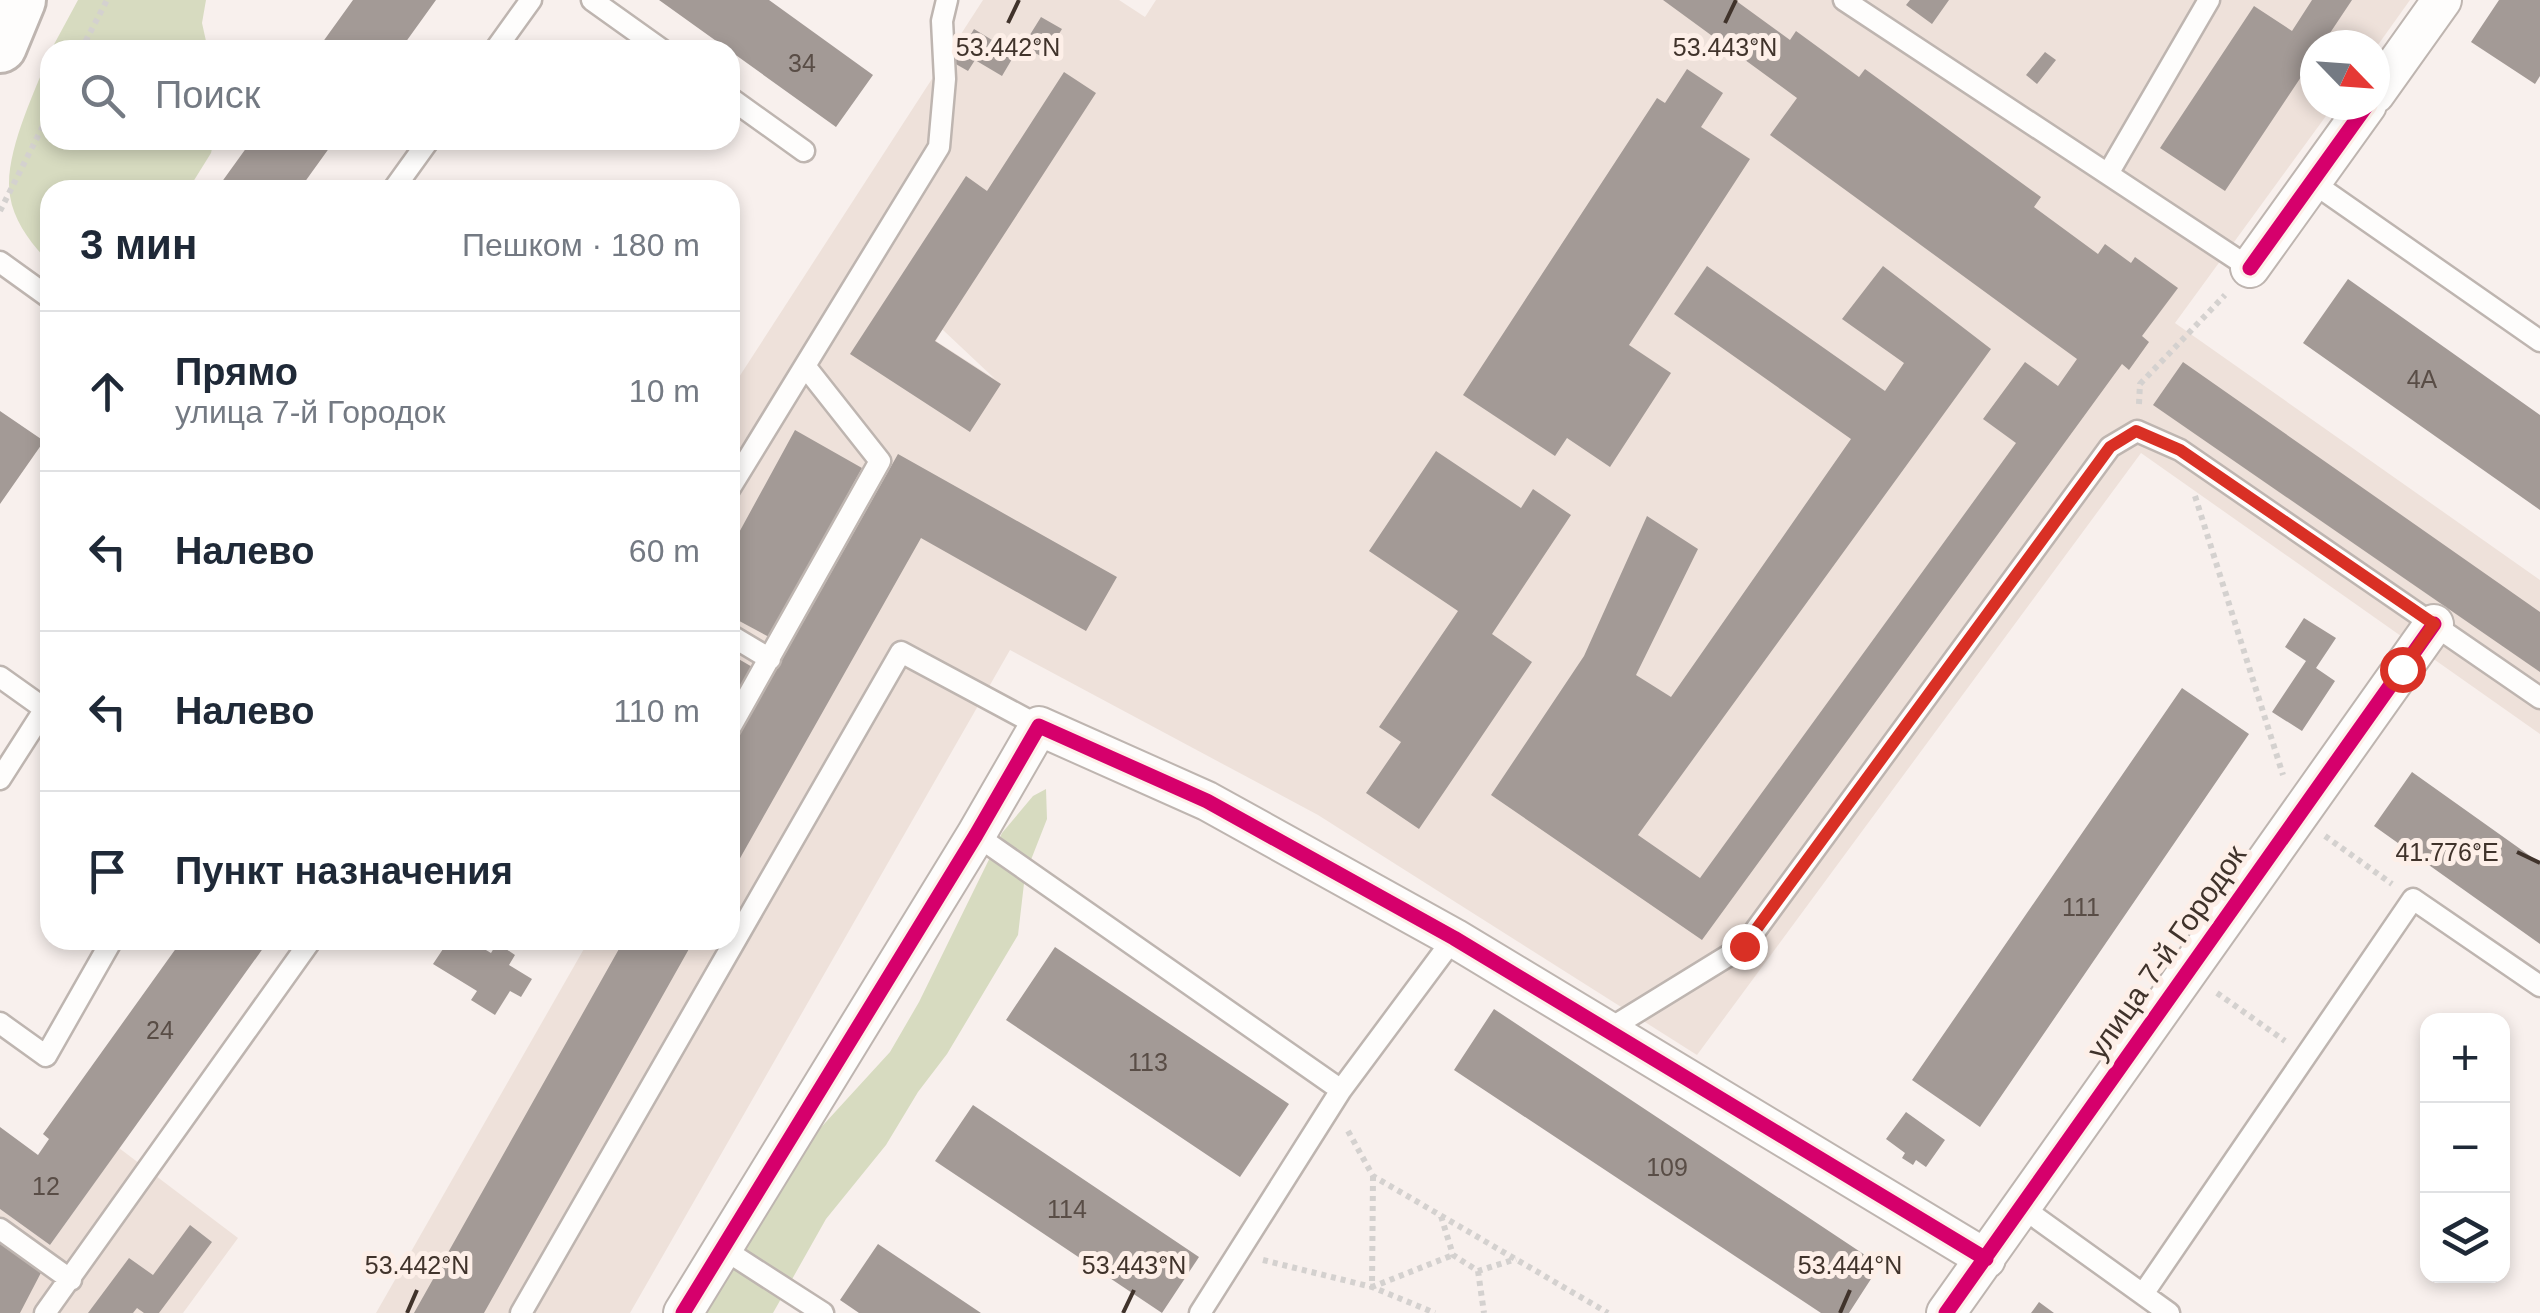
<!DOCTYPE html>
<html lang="ru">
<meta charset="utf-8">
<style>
body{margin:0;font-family:Helvetica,sans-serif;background:#f6f6f7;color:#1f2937}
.controls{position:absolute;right:30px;bottom:30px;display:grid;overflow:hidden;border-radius:20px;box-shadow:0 5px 15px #0003}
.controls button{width:90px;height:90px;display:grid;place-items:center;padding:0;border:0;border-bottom:2px solid #e0e1e3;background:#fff;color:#1f2937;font:50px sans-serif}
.compass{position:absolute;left:2300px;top:30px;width:90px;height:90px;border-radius:50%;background:#fff;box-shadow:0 5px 15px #0003;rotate:115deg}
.stop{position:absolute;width:30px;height:30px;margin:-22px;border:8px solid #d93025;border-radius:50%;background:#fff}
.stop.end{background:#d93025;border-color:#fff;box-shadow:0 2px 10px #0008}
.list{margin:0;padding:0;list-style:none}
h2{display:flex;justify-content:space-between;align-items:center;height:130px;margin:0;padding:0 40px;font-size:42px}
h2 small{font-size:32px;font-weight:400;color:#747a83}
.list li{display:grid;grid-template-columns:65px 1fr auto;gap:30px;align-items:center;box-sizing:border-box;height:160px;padding:0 40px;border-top:2px solid #e0e1e3}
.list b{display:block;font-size:38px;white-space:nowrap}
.list p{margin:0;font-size:32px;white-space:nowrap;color:#747a83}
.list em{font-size:32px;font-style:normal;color:#747a83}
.icon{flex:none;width:55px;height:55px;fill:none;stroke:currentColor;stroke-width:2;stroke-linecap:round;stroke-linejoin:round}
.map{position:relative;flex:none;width:2540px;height:1313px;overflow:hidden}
.search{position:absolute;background:#fff;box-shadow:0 5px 15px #0003;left:40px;top:40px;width:700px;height:110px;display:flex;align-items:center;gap:25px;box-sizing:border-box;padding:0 35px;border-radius:30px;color:#747a83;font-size:38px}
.panel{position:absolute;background:#fff;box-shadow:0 5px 15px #0003;left:40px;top:180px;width:700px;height:770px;border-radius:30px}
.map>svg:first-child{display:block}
.built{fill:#eee1da;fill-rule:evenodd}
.green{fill:#d7dbc0}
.building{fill:#a39a96}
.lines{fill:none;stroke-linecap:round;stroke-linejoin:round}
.lane-casing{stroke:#beb5b0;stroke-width:25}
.street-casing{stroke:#beb5b0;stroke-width:42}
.secondary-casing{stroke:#beb5b0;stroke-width:58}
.path{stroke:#d4d1cf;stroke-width:6;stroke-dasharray:5 5;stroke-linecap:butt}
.lane{stroke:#fefdfc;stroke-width:20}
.street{stroke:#fefdfc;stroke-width:38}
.secondary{stroke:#fefdfc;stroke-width:52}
.cycleway-casing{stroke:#fdefe8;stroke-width:21}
.cycleway{stroke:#d6006c;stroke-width:15}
.route{stroke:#d93025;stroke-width:12}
.ticks{fill:none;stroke:#40332b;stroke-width:4}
.labels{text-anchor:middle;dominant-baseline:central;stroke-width:10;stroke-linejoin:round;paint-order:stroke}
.number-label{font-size:25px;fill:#594d46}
.street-label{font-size:30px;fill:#40332b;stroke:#fdefe8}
.ticks-label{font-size:25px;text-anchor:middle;fill:#40332b;stroke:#fdefe8;stroke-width:10;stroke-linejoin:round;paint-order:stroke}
</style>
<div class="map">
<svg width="2540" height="1313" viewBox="0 0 2540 1313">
<rect width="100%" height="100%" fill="#f8f0ed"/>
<!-- built -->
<path class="built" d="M 983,0 L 1119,0 L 1145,17 L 1156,0 L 2410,0 L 2375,49 L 2375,45 L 2315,45 L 2315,105 L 2334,105 L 2175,323 L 2540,580 L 2540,734 L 2141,453 L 1697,1055 L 1318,815 L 1010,650 L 630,1313 L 376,1313 L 589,940 L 730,940 L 730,391 ZM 942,330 L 943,330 L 995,379 L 936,341 Z
M 119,1148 L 238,1238 L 183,1313 L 0,1313 L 0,1209 L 50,1245 Z"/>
<!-- green -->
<path class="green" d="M 78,0 L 206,0 L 202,23 L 208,50 L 51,50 Z
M 50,53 L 50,140 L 214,140 L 211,153 L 188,190 L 50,190 L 50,263 C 32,245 14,222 10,196 C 3,156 35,91 50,53 Z
M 1046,789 L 1047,819 L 1025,875 L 1018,935 L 947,1054 L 918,1092 L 886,1145 L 826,1219 L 773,1313 L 704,1313 L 814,1135 L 890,1052 L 919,1002 L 1002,833 L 1033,796 Z"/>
<!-- building -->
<path class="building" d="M 353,0 L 436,0 L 400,50 L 317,50 Z
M 659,0 L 769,0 L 873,75 L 836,127 Z
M 1663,0 L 1735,0 L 1790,40 L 1796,31 L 1859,77 L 1865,69 L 2041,197 L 2034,207 L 2098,254 L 2105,244 L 2131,263 L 2135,257 L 2178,288 L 2142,336 L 2149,342 L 2129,370 L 2122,364 L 1702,940 L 1491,795 L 1584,656 L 1647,516 L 1698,549 L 1636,675 L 1671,697 L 1851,439 L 1674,314 L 1707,266 L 1885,391 L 1904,363 L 1842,319 L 1883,266 L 1991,349 L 1638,835 L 1700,878 L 2016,443 L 1983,419 L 2025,362 L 2058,386 L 2077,359 L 1770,135 L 1797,98 Z
M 1910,0 L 1949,0 L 1932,24 L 1906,5 Z
M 2312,0 L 2352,0 L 2322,45 L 2315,45 L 2315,56 L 2225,191 L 2160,148 L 2254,6 L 2292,31 Z
M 2499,0 L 2540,0 L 2540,76 L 2535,84 L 2471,42 Z
M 1041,17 L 1062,29 L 1044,58 L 1023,46 Z
M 974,29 L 1015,54 L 1002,76 L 975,60 L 968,71 L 954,63 Z
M 2045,52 L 2056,60 L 2037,84 L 2026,75 Z
M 1687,69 L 1723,93 L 1701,127 L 1750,159 L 1629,345 L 1671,373 L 1610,467 L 1567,438 L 1555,456 L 1463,395 L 1657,98 L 1665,103 Z
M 1064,72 L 1096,93 L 935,341 L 1001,384 L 970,432 L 850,354 L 966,176 L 987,191 Z
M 252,140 L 335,140 L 299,190 L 216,190 Z
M 2348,279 L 2540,415 L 2540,510 L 2303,343 Z
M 2183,362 L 2540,612 L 2540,672 L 2153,405 Z
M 0,411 L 44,441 L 0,504 Z
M 795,430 L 862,468 L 769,637 L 730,616 L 730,549 Z
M 1436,451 L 1521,508 L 1533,489 L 1571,515 L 1492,634 L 1532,662 L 1419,829 L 1366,793 L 1401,742 L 1379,727 L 1458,611 L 1369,551 Z
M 898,454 L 1117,577 L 1086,631 L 921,538 L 730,876 L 730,752 Z
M 2304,618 L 2336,638 L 2316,668 L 2335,681 L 2302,731 L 2272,712 L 2306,661 L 2285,647 Z
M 730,654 L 754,668 L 730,708 Z
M 2182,688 L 2249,734 L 1980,1127 L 1912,1080 Z
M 2412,772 L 2540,863 L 2540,944 L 2374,826 Z
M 182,940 L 269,940 L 50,1245 L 0,1209 L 0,1127 L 38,1155 L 49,1139 L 43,1134 Z
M 449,940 L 469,940 L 491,953 L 497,943 L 515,955 L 509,965 L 532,979 L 521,997 L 510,991 L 495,1015 L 471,1000 L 477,991 L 433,964 Z
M 624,940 L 694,940 L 484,1313 L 414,1313 Z
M 1055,947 L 1289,1104 L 1240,1177 L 1006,1020 Z
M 1494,1009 L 1880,1265 L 1849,1313 L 1821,1313 L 1454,1070 Z
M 973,1105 L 1199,1257 L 1162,1313 L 935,1161 Z
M 1906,1112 L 1945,1140 L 1926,1167 L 1916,1160 L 1913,1165 L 1902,1158 L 1905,1153 L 1886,1139 Z
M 190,1225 L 212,1242 L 159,1313 L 144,1313 L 137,1308 L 133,1313 L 88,1313 L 129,1258 L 153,1275 Z
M 0,1239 L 45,1265 L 20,1313 L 0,1313 Z
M 878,1244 L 981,1313 L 859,1313 L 840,1300 Z
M 2039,1302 L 2054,1313 L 2031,1313 Z"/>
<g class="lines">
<defs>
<path id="lane" d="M 592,0 L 662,50
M 1844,0 L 2250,268
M 495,50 L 531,0
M 730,98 L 804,151
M 2109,172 L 2209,0
M 2312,182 L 2540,341
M 393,190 L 429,140
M 0,262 L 50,298
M 730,488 L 939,147 L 945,79 L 942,21 L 947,0
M 730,635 L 770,659
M 0,677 L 45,709
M 730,728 L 880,461 L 805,366
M 0,779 L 50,701
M 976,835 L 1341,1090 L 1200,1313
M 0,1023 L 46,1056 L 112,940
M 1606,1031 L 1744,946 L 2110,447 L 2137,431 L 2180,450 L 2540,698
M 1341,1090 L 1454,938
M 2020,1206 L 2169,1313
M 0,1229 L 71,1280
M 722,1248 L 823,1313
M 2143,1294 L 2413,899 L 2540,986
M 45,1313 L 311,940
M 521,1313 L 901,652 L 1039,726"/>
<path id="street" d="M 2375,94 L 2442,0
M 2250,268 L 2367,105
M 683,1313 L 976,835 L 1039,726 L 1207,801 L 1454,938 L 1986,1259
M 1946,1313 L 2434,624"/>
<path id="secondary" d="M 0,46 L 19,0"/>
</defs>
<!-- lane casing -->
<use href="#lane" class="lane-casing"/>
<!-- street casing -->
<use href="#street" class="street-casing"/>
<!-- secondary casing -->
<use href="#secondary" class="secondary-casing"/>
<!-- path -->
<path class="path" d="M 81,50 L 107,0
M 0,211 L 50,112
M 2139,404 L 2140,384 L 2225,295
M 2195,496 L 2283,775
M 2325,836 L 2392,884
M 2217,993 L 2285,1041
M 1348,1131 L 1373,1176 L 1608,1313
M 1373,1176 L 1372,1287 L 1453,1255
M 1441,1216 L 1453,1255 L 1478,1271 L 1516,1259
M 1263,1260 L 1372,1287 L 1435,1313
M 1478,1271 L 1484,1313"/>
<!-- lane -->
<use href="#lane" class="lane"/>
<!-- street -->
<use href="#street" class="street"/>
<!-- secondary -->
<use href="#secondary" class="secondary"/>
<defs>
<path id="cycleway" d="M 2250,268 L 2367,105
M 683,1313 L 976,835 L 1039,726 L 1207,801 L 1454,938 L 1986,1259
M 1946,1313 L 2434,624"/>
</defs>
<!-- cycleway casing -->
<use href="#cycleway" class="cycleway-casing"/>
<!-- cycleway -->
<use href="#cycleway" class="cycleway"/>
</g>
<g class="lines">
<!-- route -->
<path class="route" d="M 1744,946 L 2110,447 L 2136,431 L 2180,450 L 2434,624 L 2402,669"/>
</g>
<!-- ticks -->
<path class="ticks" d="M 1008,23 L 1019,0M 1725,23 L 1736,0M 2517,852 L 2540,863M 407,1313 L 417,1290M 1123,1313 L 1134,1290M 1840,1313 L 1850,1290"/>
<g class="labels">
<!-- number labels -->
<g class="number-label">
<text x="802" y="63">34</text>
<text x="2422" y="379">4А</text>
<text x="2081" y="907">111</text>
<text x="160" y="1030">24</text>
<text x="1148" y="1062">113</text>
<text x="1667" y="1167">109</text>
<text x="46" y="1186">12</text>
<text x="1067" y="1209">114</text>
</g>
<!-- street labels -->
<g class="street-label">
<text transform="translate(2166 952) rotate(-55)">улица 7-й Городок</text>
</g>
</g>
<g class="ticks-label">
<text x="1008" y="56">53.442°N</text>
<text x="1725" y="56">53.443°N</text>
<text x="2447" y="861">41.776°E</text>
<text x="417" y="1274">53.442°N</text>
<text x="1134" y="1274">53.443°N</text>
<text x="1850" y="1274">53.444°N</text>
</g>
</svg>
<div class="controls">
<button>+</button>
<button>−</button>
<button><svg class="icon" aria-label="layers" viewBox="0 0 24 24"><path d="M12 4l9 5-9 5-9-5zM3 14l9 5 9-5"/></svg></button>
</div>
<svg class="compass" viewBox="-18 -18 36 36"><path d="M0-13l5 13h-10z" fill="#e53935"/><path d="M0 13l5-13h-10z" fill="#747a83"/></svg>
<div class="stop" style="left:2402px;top:669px"></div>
<div class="stop end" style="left:1744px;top:946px"></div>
<div class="search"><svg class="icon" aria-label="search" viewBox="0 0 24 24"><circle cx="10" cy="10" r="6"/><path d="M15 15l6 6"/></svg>Поиск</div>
<section class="panel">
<h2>3 мин<small>Пешком · 180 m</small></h2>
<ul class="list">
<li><svg class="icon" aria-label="ahead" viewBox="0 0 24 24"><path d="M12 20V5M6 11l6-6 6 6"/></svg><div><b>Прямо</b><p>улица 7-й Городок</p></div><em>10 m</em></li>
<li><svg class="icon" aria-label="left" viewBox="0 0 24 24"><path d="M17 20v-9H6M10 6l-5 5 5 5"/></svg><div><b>Налево</b></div><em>60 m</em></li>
<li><svg class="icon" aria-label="left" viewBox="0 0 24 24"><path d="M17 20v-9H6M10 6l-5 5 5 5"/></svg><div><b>Налево</b></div><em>110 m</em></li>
<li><svg class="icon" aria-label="arrive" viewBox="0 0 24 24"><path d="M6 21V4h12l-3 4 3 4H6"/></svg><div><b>Пункт назначения</b></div></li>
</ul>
</section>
</div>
